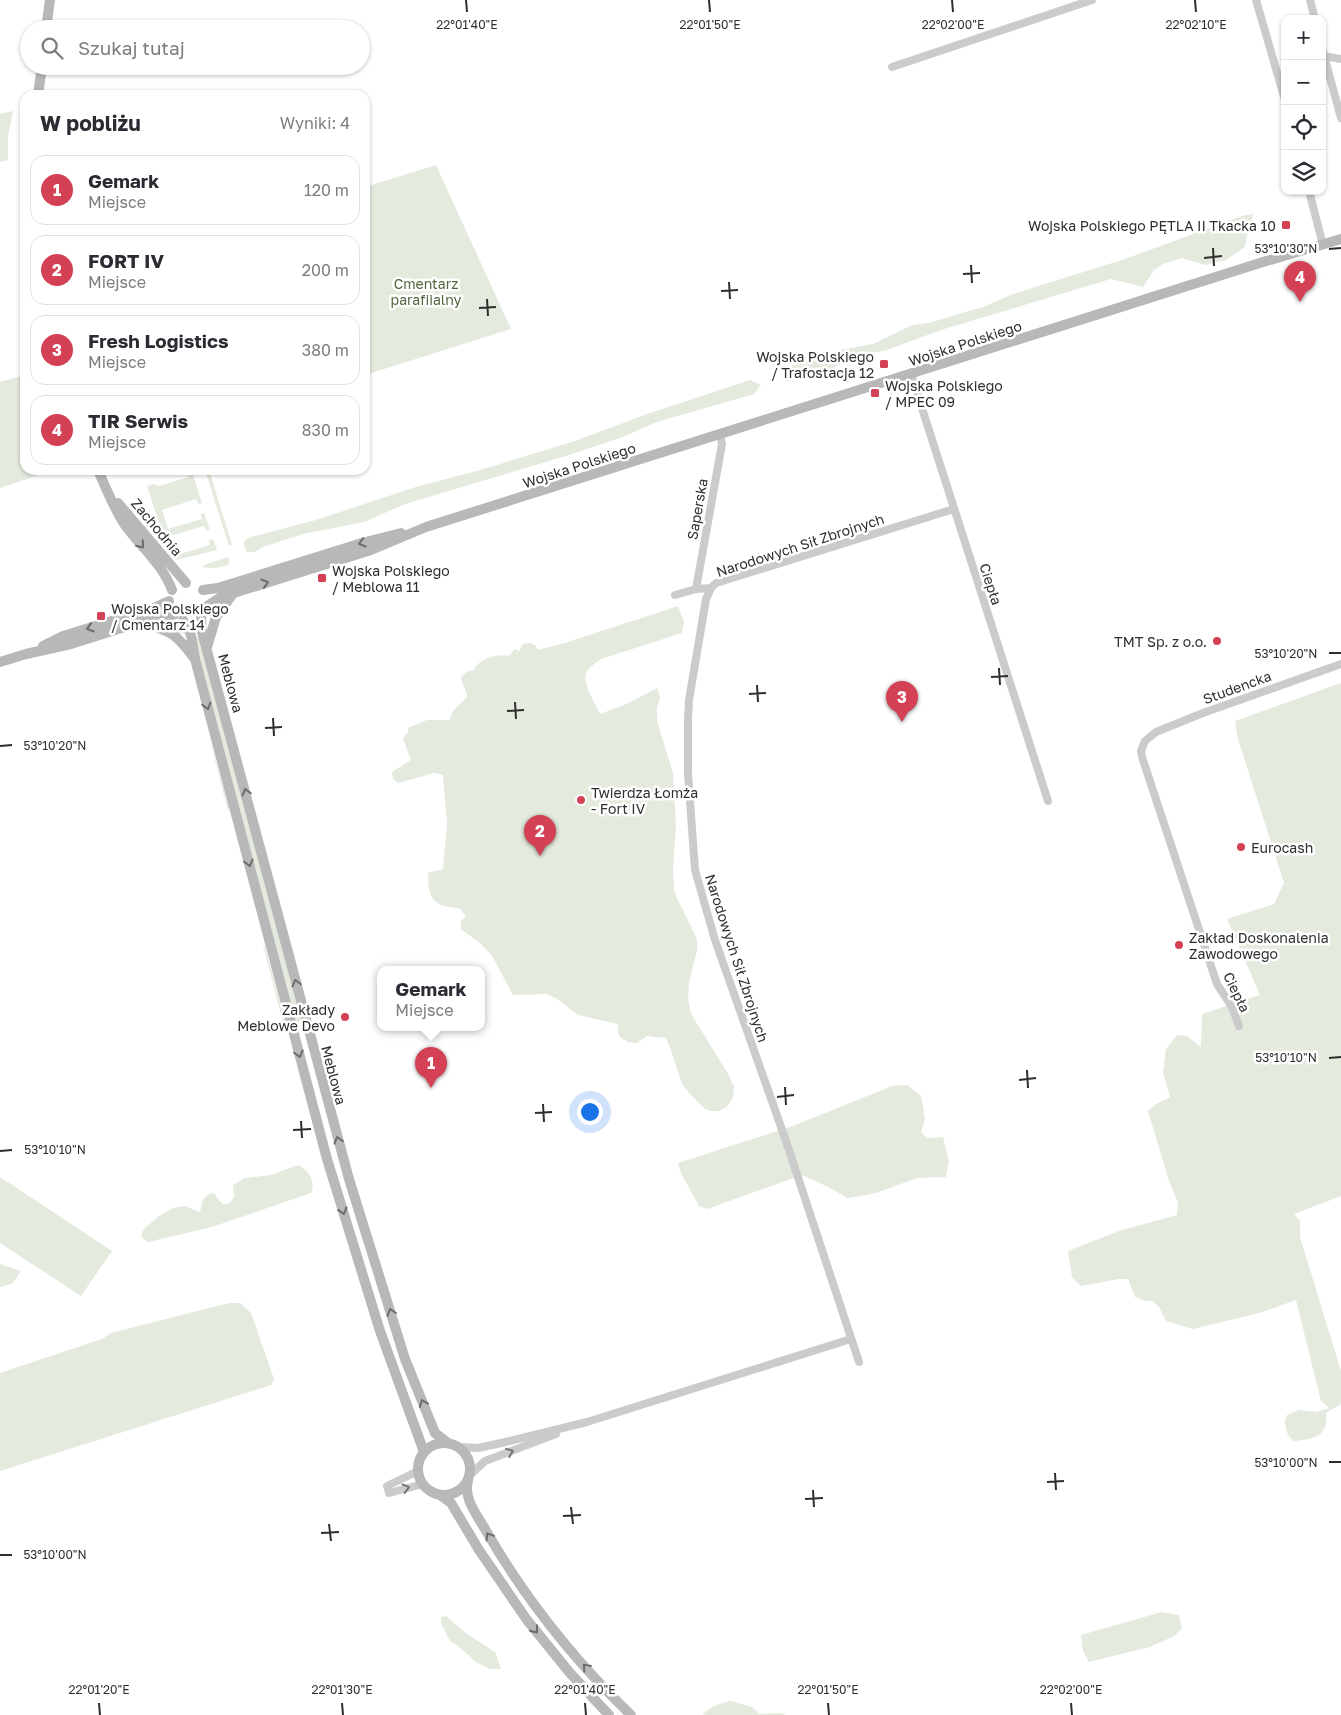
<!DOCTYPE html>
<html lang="pl">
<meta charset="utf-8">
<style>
body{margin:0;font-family:"Golos Text",sans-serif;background:#f7f7f7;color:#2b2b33}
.controls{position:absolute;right:15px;top:15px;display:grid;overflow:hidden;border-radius:10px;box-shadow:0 1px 4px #0004}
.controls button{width:45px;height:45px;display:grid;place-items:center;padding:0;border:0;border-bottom:1px solid #e1e1e2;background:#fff;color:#2b2b33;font:25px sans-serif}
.you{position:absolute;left:589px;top:1111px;width:18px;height:18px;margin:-12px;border:4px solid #fff;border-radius:50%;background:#1a73e8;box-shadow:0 0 0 8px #1a73e833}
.badge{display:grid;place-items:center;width:32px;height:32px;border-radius:50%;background:#d44054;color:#fff;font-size:16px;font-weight:700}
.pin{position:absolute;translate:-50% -41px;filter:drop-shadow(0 1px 2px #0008)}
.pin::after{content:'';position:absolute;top:26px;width:18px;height:15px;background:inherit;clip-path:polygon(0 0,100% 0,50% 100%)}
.popup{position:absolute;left:377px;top:966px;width:108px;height:65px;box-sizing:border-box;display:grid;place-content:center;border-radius:10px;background:#fff;filter:drop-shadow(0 1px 4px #0005);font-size:16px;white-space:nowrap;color:#7c7c81}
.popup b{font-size:19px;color:#2b2b33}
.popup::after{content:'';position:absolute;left:50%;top:100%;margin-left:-10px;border:10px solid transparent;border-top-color:#fff}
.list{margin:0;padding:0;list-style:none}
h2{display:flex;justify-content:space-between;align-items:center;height:65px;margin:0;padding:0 20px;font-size:21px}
h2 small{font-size:16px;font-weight:400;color:#7c7c81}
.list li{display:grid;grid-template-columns:32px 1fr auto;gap:15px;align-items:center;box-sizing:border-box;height:70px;margin:0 10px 10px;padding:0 10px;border:1px solid #e1e1e2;border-radius:15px}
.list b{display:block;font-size:19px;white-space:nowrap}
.list p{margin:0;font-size:16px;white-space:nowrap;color:#7c7c81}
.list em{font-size:16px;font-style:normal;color:#7c7c81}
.icon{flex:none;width:28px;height:28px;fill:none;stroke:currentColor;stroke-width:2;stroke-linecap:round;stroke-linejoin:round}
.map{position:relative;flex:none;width:1341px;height:1715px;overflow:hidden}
.search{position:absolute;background:#fff;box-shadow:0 1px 4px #0004;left:20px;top:20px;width:350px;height:55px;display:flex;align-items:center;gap:12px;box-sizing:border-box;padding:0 18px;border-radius:28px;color:#7c7c81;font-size:19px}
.panel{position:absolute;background:#fff;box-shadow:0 1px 4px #0004;left:20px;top:90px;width:350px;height:385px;border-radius:15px}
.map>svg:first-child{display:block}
.green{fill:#e4eadd}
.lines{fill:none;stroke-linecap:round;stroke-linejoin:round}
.street{stroke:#cbcbcb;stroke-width:8}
.secondary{stroke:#b8b8b8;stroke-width:10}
.oneway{stroke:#6c6c6c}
.oneway2{stroke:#757575}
.ticks{fill:none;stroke:#2e2e2e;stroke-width:2}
.poi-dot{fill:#d44054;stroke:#fff;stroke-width:2}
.labels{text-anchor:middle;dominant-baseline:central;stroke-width:5;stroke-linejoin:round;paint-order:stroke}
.poi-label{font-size:14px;fill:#2e2e2e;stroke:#fff;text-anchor:start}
.park-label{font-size:14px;fill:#53653f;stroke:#fff}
.street-label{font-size:14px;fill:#2e2e2e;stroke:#fff}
.ticks-label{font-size:12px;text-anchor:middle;fill:#2e2e2e;stroke:#fff;stroke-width:5;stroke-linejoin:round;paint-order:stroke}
</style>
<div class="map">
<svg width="1341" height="1715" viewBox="0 0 1341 1715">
<rect width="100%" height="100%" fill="#fff"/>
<!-- green -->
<path class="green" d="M 13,111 L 8,136 L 8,160 L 0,162 L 0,114 Z
M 436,165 L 511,329 L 365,375 L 365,187 Z
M 1253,214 L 1251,223 L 1248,229 L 1245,247 L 1226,260 L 1205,265 L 1182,258 L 1163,264 L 1154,270 L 1143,287 L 1111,279 L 941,330 L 887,350 L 856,356 L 833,368 L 800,374 L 792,378 L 788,382 L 782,378 L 782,369 L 841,350 L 873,344 L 912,325 L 929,323 L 986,306 L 1010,295 L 1125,259 L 1245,215 Z
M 25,375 L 25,470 L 54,470 L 0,488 L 0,382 Z
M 750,380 L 761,385 L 754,394 L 657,422 L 620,438 L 566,456 L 405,504 L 364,522 L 303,534 L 263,547 L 254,552 L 246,552 L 244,544 L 245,540 L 251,537 L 316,520 L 419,486 L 477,471 L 575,441 L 650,413 Z
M 205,470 L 209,470 L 232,545 L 229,546 Z
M 192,472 L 202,503 L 198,504 L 196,499 L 162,510 L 168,529 L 202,519 L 201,514 L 204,513 L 210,530 L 207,531 L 204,526 L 170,536 L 176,555 L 210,545 L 209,540 L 213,539 L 217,550 L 176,560 L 165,541 L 147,486 L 154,484 L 159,486 L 189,477 L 188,473 Z
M 229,557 L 229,564 C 220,568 212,569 202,567 L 206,564 Z
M 678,606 L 684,622 L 682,633 L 601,659 C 596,663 589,667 586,673 C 582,683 596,705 600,714 L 629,703 L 657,688 L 660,697 L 657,708 L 657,721 L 673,773 L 676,825 L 673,868 L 674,888 L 676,896 L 697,939 L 697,951 L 689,982 L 688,998 L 691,1013 L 696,1022 L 727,1072 L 734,1087 L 733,1098 L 727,1107 L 719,1111 L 710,1111 L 704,1108 L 691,1095 L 682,1084 L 671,1050 L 666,1038 L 647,1036 L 637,1043 L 628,1042 L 621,1038 L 618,1033 L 618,1024 L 578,1015 L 556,998 L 546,994 L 513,995 L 492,956 L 482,945 L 461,929 L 461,921 L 466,916 L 459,908 C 433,907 428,898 428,873 L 443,869 L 447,823 L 443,775 L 434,773 L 398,783 L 393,779 L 392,772 L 411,760 L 403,739 L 405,735 L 408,733 L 408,728 L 427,720 L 450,720 C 454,704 460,708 467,696 C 466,688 461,684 461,677 L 468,671 L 474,670 C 478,659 498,653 509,656 L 515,649 L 519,651 L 523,644 C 530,642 535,643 538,650 L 565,643 Z
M 162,619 C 173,620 181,623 186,633 L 179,634 L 162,625 Z
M 200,636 L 302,1021 L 296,1023 L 194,637 Z
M 1341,683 L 1341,1196 L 1294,1214 L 1300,1221 L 1300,1237 L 1341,1371 L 1341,1404 L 1326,1413 C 1329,1437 1313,1439 1294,1441 C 1286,1436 1283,1424 1287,1415 L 1299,1410 L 1316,1412 L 1329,1408 L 1321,1401 L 1296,1300 L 1259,1313 L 1193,1329 L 1166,1321 L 1159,1307 L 1152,1301 L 1145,1301 L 1135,1297 L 1128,1279 L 1119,1279 L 1081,1286 L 1072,1277 L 1068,1251 L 1119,1231 L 1177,1215 L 1178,1203 L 1169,1181 L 1148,1111 C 1155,1103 1162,1102 1170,1097 L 1163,1072 L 1166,1049 L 1177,1035 L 1187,1036 L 1201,1047 L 1202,1014 L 1260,995 L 1227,919 L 1274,904 L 1284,883 L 1238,739 L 1235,721 Z
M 210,741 L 212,746 L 229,807 L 228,811 Z
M 263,945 L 265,947 L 286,1025 L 284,1026 Z
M 907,1085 L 921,1096 L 925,1119 L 921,1132 L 927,1138 L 943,1137 L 949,1161 L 946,1177 L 917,1178 L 876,1193 L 848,1198 L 828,1187 L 802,1175 L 707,1209 L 699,1206 L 681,1173 L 678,1163 L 793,1126 L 892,1086 Z
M 298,1165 C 309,1170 316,1182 311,1193 L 212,1227 L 148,1242 L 141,1237 L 143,1230 L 159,1216 L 173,1208 L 185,1206 L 200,1212 L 203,1199 L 210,1193 L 215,1194 L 218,1199 L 223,1204 L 229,1204 L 234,1197 L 233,1185 L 245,1178 L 271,1175 Z
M 0,1177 L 112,1251 L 81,1296 L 0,1243 Z
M 0,1264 L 21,1271 L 12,1284 L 0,1287 Z
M 229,1303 L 240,1303 L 251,1313 L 274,1379 L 271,1385 L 0,1471 L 0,1373 L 102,1339 L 111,1333 Z
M 1162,1612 L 1179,1615 L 1182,1628 L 1174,1636 L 1150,1647 L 1089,1662 L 1083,1651 L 1081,1635 Z
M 446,1616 L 467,1634 L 495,1652 L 501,1669 L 490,1669 L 477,1663 L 457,1645 L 450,1641 L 441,1623 L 441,1617 Z
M 731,1701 L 752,1707 L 759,1714 L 781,1713 L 785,1715 L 703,1715 C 710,1706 720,1703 731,1701 Z"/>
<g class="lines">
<!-- street -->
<path class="street" d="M 1256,0 L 1285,100
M 1310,0 L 1315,19
M 1322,48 L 1341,118
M 1324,56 L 1341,59
M 892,67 L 1092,0
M 1309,191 L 1323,245
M 911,374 L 1048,801
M 696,589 L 722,444 L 720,435
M 675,595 L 696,589 L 711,588
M 1239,1026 L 1232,1007 L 1217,984 L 1142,757 L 1141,751 L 1145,741 L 1156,732 L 1203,713 L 1341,664
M 859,1362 L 786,1141 L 715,940 L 695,870 L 688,773 L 688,719 L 689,700 L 706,599 L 711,588 L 716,583 L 954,509
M 459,1447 L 478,1448 L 501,1443 L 587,1422 L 851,1339
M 418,1471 L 387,1486 L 389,1493 L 423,1484
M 469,1476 L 485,1461 L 556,1434"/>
<!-- secondary -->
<path class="secondary" d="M 46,29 L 50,0
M 38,95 L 42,66
M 98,470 C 105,486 115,511 125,525 C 141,547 163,565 172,590
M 118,503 L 186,583
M 203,590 L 218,588 L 362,543 L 401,533
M 206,607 L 221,597 L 371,550 L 426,527 L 1263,262 L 1341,239
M 201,615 L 202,632 L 349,1179 L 405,1359 L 435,1433 L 448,1443
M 183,620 L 191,635 L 195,659 L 327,1159 L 380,1331 L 424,1452
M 141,622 C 171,632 175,632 194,658
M 43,646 L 63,636 L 154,608 L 169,601
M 207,647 L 216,617 L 234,592
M 0,662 L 26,654 L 71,644 L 156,617 L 174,615
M418 1469a26 26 0 1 1 52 0a26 26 0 1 1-52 0Z
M 468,1481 C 463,1498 477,1515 485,1529 C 524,1597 575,1661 631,1715
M 440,1495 L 451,1503 L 479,1550 L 527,1620 L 570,1673 L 609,1715"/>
</g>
<!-- one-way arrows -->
<defs><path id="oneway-chevron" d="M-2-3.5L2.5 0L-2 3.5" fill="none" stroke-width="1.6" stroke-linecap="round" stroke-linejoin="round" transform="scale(1.25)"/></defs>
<g class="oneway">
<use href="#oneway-chevron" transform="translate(362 543) rotate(164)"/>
<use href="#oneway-chevron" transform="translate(141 545) rotate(51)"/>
<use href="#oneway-chevron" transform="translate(265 583) rotate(-17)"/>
<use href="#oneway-chevron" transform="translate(90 628) rotate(163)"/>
<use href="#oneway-chevron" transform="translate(207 706) rotate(75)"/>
<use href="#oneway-chevron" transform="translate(246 792) rotate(-105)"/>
<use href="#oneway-chevron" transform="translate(249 863) rotate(75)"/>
<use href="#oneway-chevron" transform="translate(296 983) rotate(-105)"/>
<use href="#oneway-chevron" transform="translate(299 1054) rotate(75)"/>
<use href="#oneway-chevron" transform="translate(338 1140) rotate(-106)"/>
<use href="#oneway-chevron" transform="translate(343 1211) rotate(73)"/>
<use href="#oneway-chevron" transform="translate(391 1312) rotate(-108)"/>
<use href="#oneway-chevron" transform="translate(423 1403) rotate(-112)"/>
<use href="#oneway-chevron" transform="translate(489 1536) rotate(-121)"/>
<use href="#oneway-chevron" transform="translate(535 1630) rotate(52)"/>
<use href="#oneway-chevron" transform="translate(586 1667) rotate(-131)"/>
</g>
<g class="oneway2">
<use href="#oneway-chevron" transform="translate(510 1452) rotate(-21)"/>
<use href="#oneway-chevron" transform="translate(406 1488) rotate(-15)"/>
</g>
<!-- ticks -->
<path class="ticks" d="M 466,0 L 467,12M 709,0 L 710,12M 952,0 L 953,12M 1195,0 L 1196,12M 1213,248 L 1214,266M 1329,249 L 1341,248M 1204,258 L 1222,256M 971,265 L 972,283M 963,274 L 980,273M 729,282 L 730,299M 721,291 L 738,290M 487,299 L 488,316M 479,308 L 496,307M 1329,653 L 1341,653M 999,668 L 1000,685M 991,677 L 1008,676M 757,685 L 758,702M 749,694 L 766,693M 515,702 L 516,719M 507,711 L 524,710M 273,718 L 274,736M 265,728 L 282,727M 0,746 L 12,745M 1329,1058 L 1341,1057M 1027,1070 L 1028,1088M 1019,1080 L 1036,1078M 785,1087 L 786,1105M 777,1097 L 794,1095M 543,1104 L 544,1122M 535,1113 L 552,1112M 301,1121 L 302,1138M 293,1130 L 311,1129M 0,1151 L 12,1150M 1329,1462 L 1341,1462M 1055,1473 L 1056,1490M 1047,1482 L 1064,1481M 813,1490 L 814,1507M 805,1499 L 823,1498M 571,1507 L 573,1524M 563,1516 L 581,1515M 329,1524 L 331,1541M 321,1533 L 339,1532M 0,1555 L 12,1555M 99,1703 L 100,1715M 342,1703 L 343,1715M 585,1703 L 586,1715M 828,1703 L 829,1715M 1071,1703 L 1072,1715"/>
<!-- markers -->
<g class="poi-dot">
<rect x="1281" y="220" width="10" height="10" rx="2.5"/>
<rect x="879" y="359" width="10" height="10" rx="2.5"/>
<rect x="870" y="388" width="10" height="10" rx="2.5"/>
<rect x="317" y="573" width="10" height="10" rx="2.5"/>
<rect x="96" y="611" width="10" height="10" rx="2.5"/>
<circle cx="1217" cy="641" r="5"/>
<circle cx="581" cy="800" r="5"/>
<circle cx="1241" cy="847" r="5"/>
<circle cx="1179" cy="945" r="5"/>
<circle cx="345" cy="1017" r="5"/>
</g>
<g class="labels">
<!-- poi labels -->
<g class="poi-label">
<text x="1276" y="225" text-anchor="end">Wojska Polskiego PĘTLA II Tkacka 10</text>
<text x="874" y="356" text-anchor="end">Wojska Polskiego<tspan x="874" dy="16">/ Trafostacja 12</tspan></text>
<text x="885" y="385">Wojska Polskiego<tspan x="885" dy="16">/ MPEC 09</tspan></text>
<text x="332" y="570">Wojska Polskiego<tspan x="332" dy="16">/ Meblowa 11</tspan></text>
<text x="111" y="608">Wojska Polskiego<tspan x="111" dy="16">/ Cmentarz 14</tspan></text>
<text x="1207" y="641" text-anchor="end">TMT Sp. z o.o.</text>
<text x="591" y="792">Twierdza Łomża<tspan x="591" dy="16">- Fort IV</tspan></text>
<text x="1251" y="847">Eurocash</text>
<text x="1189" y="937">Zakład Doskonalenia<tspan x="1189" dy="16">Zawodowego</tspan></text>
<text x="335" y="1009" text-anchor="end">Zakłady<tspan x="335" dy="16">Meblowe Devo</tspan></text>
</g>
<!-- park labels -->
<g class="park-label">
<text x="426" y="283">Cmentarz<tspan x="426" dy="16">parafiialny</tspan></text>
</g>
<!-- street labels -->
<g class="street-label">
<text transform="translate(965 343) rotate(-18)">Wojska Polskiego</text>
<text transform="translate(579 465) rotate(-18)">Wojska Polskiego</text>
<text transform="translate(697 509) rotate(-80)">Saperska</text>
<text transform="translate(157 527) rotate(50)">Zachodnia</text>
<text transform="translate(800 545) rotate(-18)">Narodowych Sił Zbrojnych</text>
<text transform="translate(991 584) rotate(72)">Ciepła</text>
<text transform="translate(231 683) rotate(75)">Meblowa</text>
<text transform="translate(1237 687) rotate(-20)">Studencka</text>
<text transform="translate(737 958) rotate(72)">Narodowych Sił Zbrojnych</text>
<text transform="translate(1237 992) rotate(64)">Ciepła</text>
<text transform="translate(334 1075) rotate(75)">Meblowa</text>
</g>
</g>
<g class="ticks-label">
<text x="467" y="29">22°01'40"E</text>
<text x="710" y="29">22°01'50"E</text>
<text x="953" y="29">22°02'00"E</text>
<text x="1196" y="29">22°02'10"E</text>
<text x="1286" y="253">53°10'30"N</text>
<text x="1286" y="658">53°10'20"N</text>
<text x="55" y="750">53°10'20"N</text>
<text x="1286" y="1062">53°10'10"N</text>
<text x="55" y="1154">53°10'10"N</text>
<text x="1286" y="1467">53°10'00"N</text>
<text x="55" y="1559">53°10'00"N</text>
<text x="99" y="1694">22°01'20"E</text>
<text x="342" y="1694">22°01'30"E</text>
<text x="585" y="1694">22°01'40"E</text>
<text x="828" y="1694">22°01'50"E</text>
<text x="1071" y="1694">22°02'00"E</text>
</g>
</svg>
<div class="controls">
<button>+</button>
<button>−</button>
<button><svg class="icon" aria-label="locate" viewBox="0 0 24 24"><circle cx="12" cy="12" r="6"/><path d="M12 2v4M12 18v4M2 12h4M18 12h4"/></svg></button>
<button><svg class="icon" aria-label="layers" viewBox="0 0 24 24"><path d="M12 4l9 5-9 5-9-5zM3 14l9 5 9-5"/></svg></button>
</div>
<div class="you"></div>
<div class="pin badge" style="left:431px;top:1088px">1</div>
<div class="popup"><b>Gemark</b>Miejsce</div>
<div class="pin badge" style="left:540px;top:856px">2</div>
<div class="pin badge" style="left:902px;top:722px">3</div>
<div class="pin badge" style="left:1300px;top:302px">4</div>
<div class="search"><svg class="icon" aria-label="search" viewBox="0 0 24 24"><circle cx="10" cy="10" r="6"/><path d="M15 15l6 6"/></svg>Szukaj tutaj</div>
<section class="panel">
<h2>W pobliżu<small>Wyniki: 4</small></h2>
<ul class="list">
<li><span class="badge">1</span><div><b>Gemark</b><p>Miejsce</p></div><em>120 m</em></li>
<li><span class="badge">2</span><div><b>FORT IV</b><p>Miejsce</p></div><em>200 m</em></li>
<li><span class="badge">3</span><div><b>Fresh Logistics</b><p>Miejsce</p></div><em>380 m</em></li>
<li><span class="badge">4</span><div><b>TIR Serwis</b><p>Miejsce</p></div><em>830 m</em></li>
</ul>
</section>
</div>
